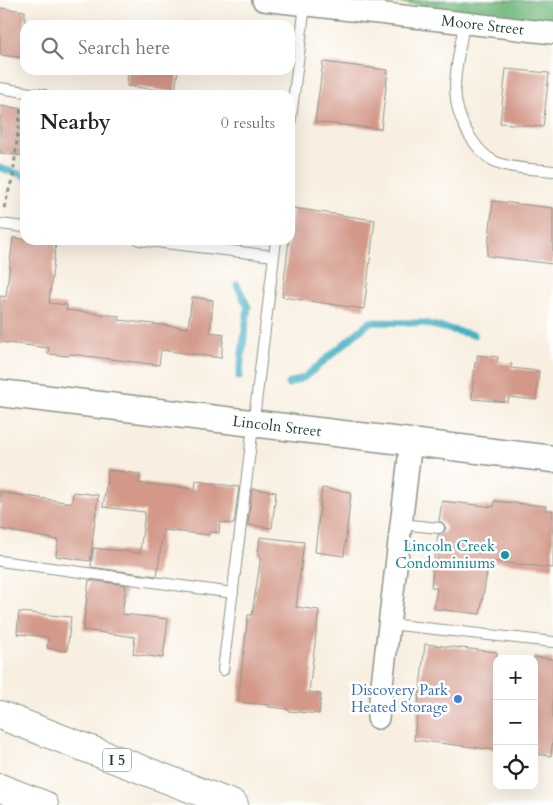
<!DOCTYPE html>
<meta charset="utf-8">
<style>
body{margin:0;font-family:Cardo,serif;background:#f2f2f2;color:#222}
.controls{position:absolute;right:15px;bottom:15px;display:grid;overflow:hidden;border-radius:10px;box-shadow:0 5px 20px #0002}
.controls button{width:45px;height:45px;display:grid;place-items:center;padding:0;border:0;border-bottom:1px solid #e0e0e0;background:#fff;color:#222;font:25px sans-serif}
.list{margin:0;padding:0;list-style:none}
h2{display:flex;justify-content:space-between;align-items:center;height:65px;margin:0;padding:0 20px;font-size:21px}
h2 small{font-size:16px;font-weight:400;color:#767676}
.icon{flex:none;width:28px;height:28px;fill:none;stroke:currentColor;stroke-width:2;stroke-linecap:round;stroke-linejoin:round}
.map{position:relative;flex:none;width:553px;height:805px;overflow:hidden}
.search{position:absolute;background:#fff;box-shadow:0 5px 20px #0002;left:20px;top:20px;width:275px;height:55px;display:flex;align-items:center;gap:12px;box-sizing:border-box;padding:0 18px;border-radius:15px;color:#767676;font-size:19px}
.panel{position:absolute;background:#fff;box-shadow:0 5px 20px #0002;left:20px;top:90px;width:275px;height:155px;border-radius:15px}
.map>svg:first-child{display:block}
.forest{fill:#72b87d;stroke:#487a58}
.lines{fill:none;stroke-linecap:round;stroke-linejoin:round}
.stream{stroke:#44b0c2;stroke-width:7}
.building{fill:#d39888}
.service-casing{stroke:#8c968a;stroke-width:12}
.minor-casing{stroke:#8c968a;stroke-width:24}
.tertiary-casing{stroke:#8c968a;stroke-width:29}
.motorway-casing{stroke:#8c968a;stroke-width:30}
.path{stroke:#8c968a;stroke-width:3;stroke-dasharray:4 4;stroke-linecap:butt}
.service{stroke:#fff;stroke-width:10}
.minor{stroke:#fff;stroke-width:21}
.tertiary{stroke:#fff;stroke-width:26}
.motorway{stroke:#fff;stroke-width:28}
.culture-dot{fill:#0f9aa8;stroke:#fff;stroke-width:2}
.shop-dot{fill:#3f7fe0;stroke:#fff;stroke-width:2}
.labels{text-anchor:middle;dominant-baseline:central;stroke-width:5;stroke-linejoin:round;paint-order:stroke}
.shield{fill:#fff;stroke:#627771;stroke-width:1}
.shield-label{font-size:14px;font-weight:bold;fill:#1f3d34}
.street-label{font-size:15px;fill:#1f3d34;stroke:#fff}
.culture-label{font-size:15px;fill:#0d838f;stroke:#fff;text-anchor:end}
.shop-label{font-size:15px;fill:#366cbe;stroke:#fff;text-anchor:end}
</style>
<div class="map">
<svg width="553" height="805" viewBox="0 0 553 805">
<rect width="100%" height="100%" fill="#fff"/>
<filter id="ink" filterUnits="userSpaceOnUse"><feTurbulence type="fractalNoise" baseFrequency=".02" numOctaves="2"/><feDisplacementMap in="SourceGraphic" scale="10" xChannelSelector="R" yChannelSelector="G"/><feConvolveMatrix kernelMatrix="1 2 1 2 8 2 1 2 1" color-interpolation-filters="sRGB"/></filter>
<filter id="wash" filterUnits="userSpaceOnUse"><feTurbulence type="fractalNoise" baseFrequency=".0096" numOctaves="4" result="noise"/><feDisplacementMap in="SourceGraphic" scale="20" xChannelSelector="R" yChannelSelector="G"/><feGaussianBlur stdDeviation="1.12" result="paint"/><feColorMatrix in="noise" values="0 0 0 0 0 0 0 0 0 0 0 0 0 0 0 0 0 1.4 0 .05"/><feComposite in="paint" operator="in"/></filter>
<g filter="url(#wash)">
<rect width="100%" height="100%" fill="#f8efe0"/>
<!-- forest -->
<path class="forest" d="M 375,0 L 553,0 L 553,21 Z"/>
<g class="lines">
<!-- stream -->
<path class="stream" d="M 0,168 L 25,176
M 237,285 L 248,307 L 239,377
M 288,384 L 305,377 L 370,322 L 423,323 L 474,335"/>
</g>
<g id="blocks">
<!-- building -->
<path class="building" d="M 0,8 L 25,11 L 25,58 L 0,55 Z
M 323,62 L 388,70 L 381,129 L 315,122 Z
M 506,69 L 549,73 L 543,127 L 500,123 Z
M 128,70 L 178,70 L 175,92 L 127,86 Z
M 0,106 L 25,109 L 25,156 L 0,153 Z
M 493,201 L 553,208 L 553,264 L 487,256 Z
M 293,208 L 375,220 L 364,309 L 282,297 Z
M 13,238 L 56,242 L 49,303 L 67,305 L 66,310 L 119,316 L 119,320 L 188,328 L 192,297 L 213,300 L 210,332 L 224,334 L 221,358 L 161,350 L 159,365 L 70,354 L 69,356 L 48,354 L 49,348 L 0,342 L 0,296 L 6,297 Z
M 477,355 L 498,357 L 497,363 L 512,364 L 511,368 L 539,371 L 536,400 L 509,397 L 508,402 L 472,399 L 475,362 L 477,362 Z
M 108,470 L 140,474 L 139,483 L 195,489 L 196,481 L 239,487 L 234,524 L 220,522 L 219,533 L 209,532 L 209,535 L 163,530 L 157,576 L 91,567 L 93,548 L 140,553 L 145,512 L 103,507 Z
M 322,488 L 351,492 L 344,556 L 315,552 Z
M 252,489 L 276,492 L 272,528 L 248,525 Z
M 0,492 L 72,503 L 73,492 L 98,495 L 90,561 L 56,556 L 58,540 L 0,529 Z
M 442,501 L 494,507 L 494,501 L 546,506 L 545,510 L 553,510 L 553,568 L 489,561 L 480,614 L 434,609 L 437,588 L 431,587 L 434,560 L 438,535 L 444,532 L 446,528 L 443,523 L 439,521 Z
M 260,537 L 304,542 L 296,607 L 319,610 L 309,692 L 321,694 L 319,714 L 288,711 L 288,709 L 269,707 L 269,705 L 238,702 L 248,615 L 252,615 L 261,556 L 258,556 Z
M 89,580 L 126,585 L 122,614 L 168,619 L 163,658 L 133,654 L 135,637 L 83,630 Z
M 19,612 L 71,617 L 67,651 L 47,648 L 49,637 L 17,634 Z
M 425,644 L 497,652 L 497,750 L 414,740 Z
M 534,657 L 553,659 L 553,739 L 551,756 L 534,754 Z"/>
</g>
</g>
<g filter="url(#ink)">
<use href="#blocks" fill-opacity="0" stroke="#8c968a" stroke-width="1"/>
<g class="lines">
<defs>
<path id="service" d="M 464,23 C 458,65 445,96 469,135 C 477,147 483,156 496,162 C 513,169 534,169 553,171
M 0,88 L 44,95
M 290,126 L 305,5
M 0,224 L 25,227
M 139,240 L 274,256
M 401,524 L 439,528
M 0,561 L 233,593
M 389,624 L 553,642
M 223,670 L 276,240"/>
<g id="minor">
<path id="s1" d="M 263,0 L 553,33"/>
<path d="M 378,718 L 411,441"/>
</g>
<g id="tertiary">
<path id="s2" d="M 0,393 L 553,459"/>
</g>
<path id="motorway" d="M 0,715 L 234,805
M 0,788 L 44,805"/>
</defs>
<!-- service casing -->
<use href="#service" class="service-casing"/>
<!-- minor casing -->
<use href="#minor" class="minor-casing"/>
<!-- tertiary casing -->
<use href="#tertiary" class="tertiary-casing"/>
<!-- motorway casing -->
<use href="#motorway" class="motorway-casing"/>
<!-- path -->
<path class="path" d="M 4,208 L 13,176 L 21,106"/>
<!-- service -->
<use href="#service" class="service"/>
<!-- minor -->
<use href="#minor" class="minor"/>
<!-- tertiary -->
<use href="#tertiary" class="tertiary"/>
<!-- motorway -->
<use href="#motorway" class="motorway"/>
</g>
</g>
<!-- markers -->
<circle class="culture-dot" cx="505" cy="555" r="5"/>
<circle class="shop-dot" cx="458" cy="699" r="5"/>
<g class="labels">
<!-- shield labels -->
<rect class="shield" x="103" y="748.5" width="28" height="23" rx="4"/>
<g class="shield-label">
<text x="117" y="760">I 5</text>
</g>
<!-- street labels -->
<g class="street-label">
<text stroke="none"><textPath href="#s1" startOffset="221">Moore Street</textPath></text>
<text stroke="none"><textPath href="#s2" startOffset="279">Lincoln Street</textPath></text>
</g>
<!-- culture labels -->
<g class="culture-label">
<text x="495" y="546">Lincoln Creek<tspan x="495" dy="17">Condominiums</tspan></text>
</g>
<!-- shop labels -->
<g class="shop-label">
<text x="448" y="690">Discovery Park<tspan x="448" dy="17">Heated Storage</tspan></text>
</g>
</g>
</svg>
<div class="controls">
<button>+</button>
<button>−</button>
<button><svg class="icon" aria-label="locate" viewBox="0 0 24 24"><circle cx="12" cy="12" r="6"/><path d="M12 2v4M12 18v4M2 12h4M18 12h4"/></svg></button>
</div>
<div class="search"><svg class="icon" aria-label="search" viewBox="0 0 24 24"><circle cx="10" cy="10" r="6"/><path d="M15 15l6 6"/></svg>Search here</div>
<section class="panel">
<h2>Nearby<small>0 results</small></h2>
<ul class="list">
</ul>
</section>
</div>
